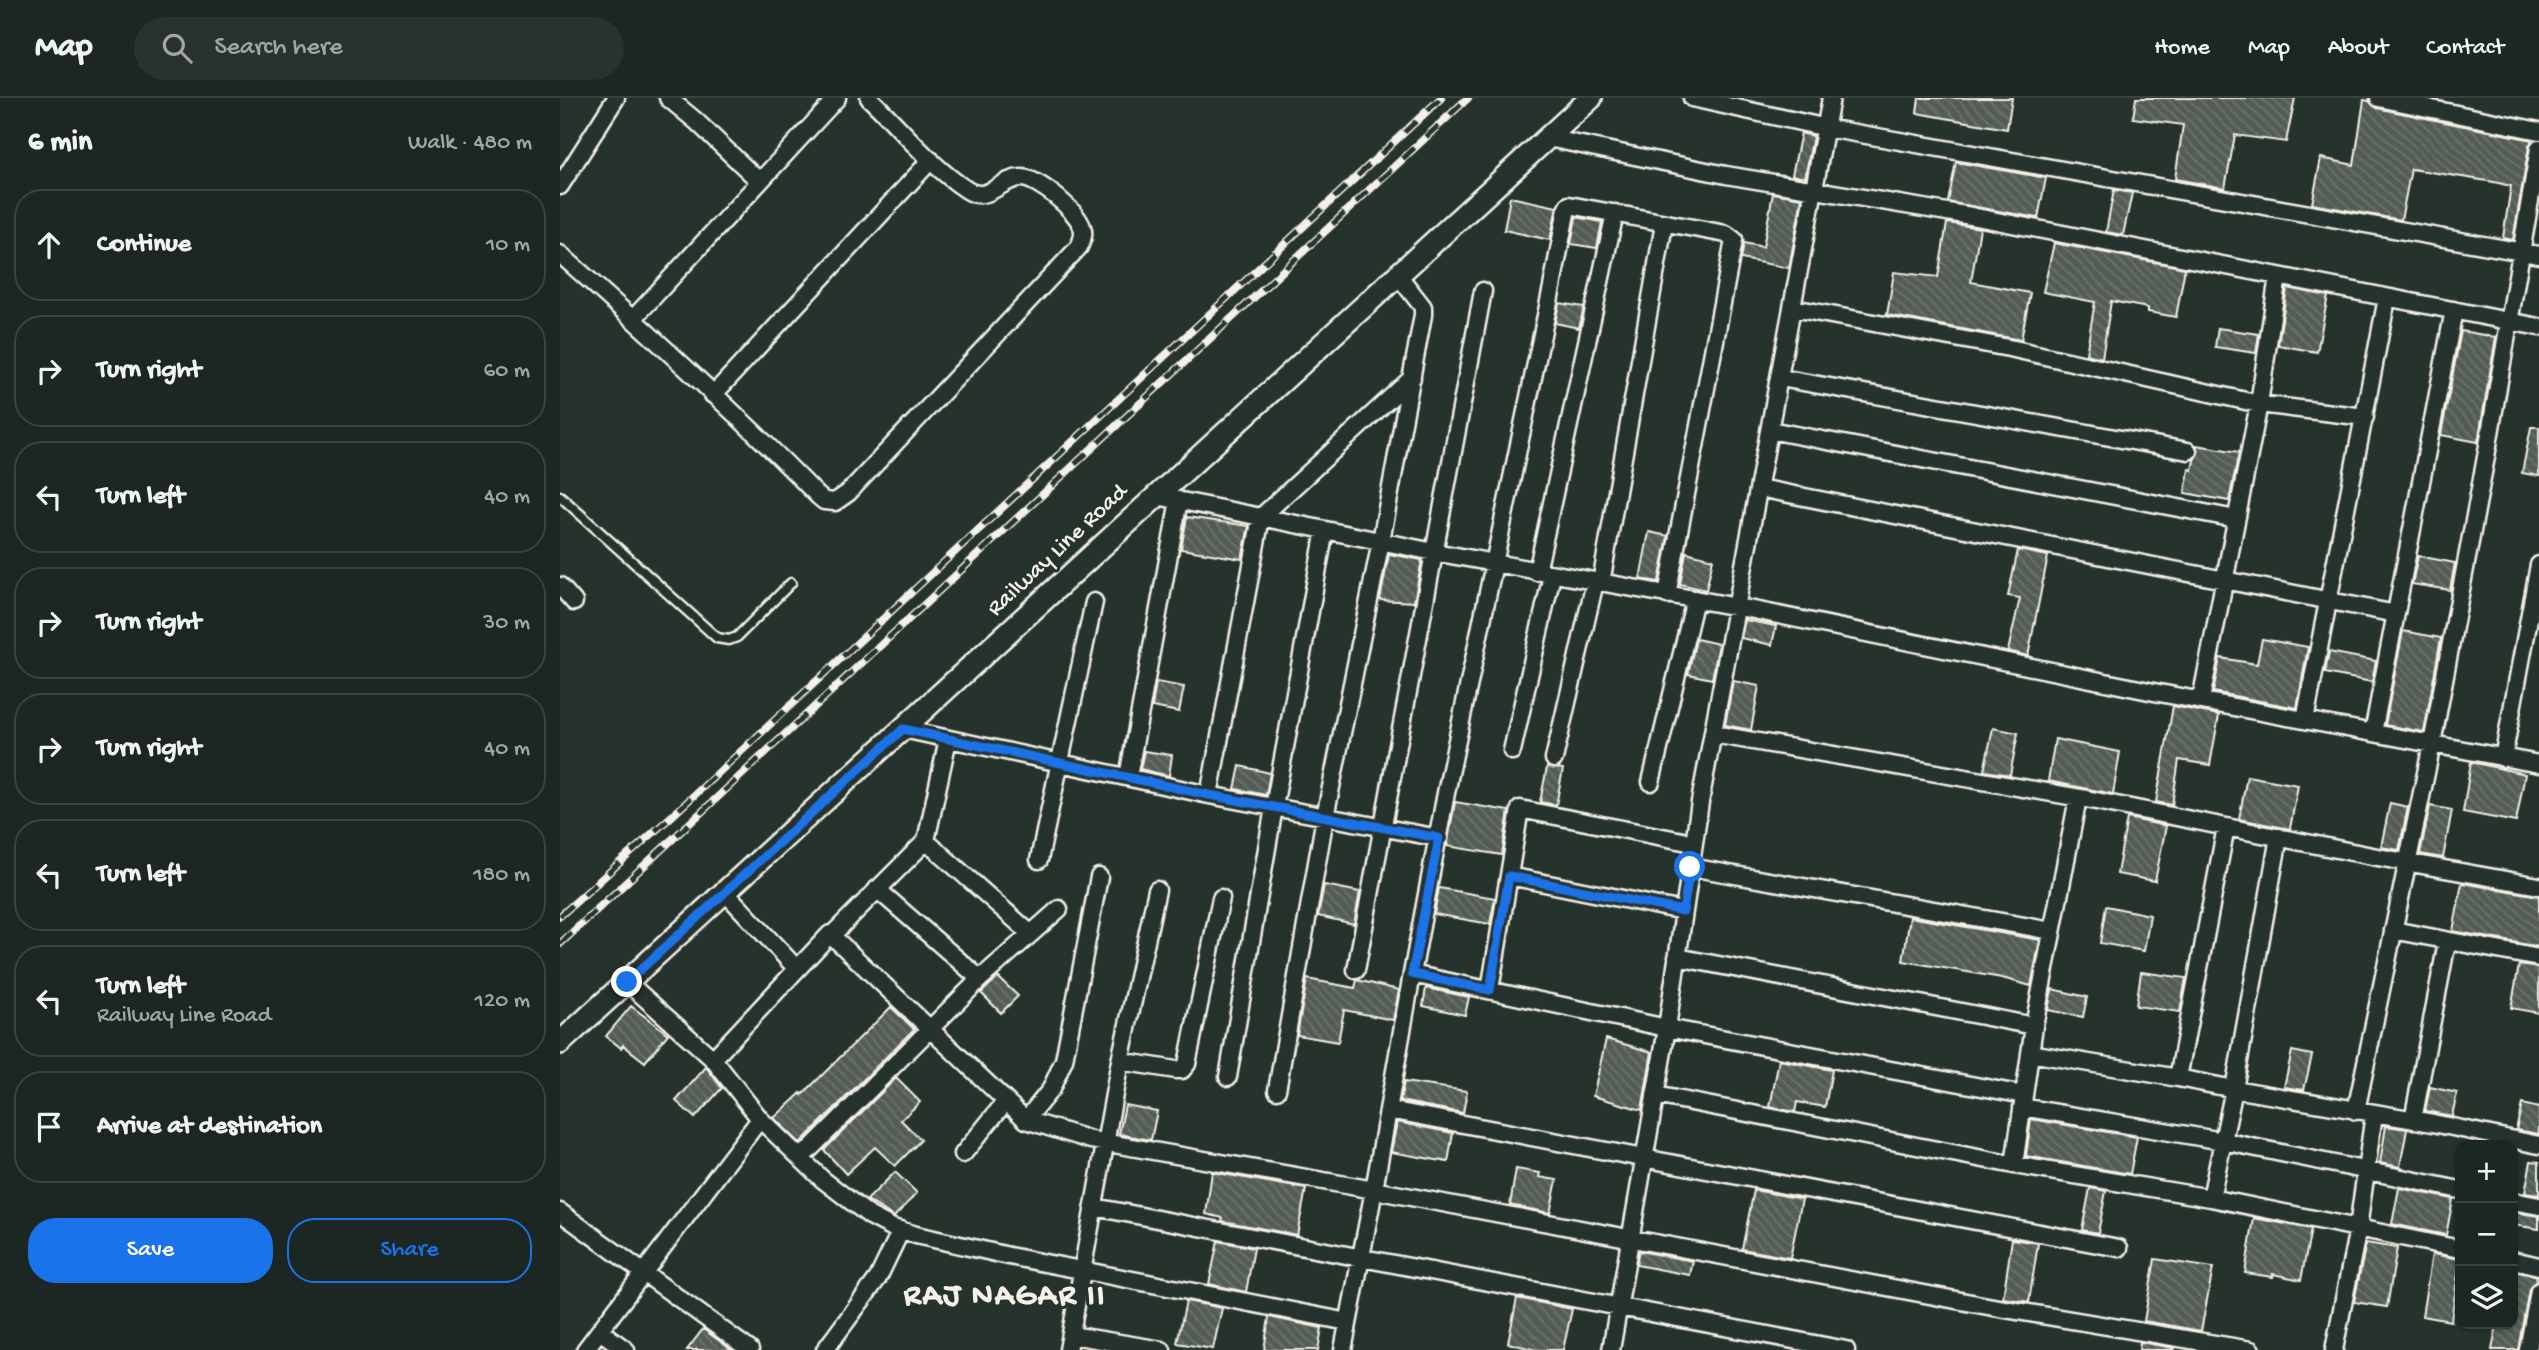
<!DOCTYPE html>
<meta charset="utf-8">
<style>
body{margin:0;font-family:"Gochi Hand",sans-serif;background:#29322f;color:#f1f3f6}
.controls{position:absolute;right:21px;bottom:21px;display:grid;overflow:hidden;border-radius:14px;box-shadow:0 2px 5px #0004}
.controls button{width:63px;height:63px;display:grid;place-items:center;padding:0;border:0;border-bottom:2px solid #3a4340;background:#1c2622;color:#f1f3f6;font:35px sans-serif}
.stop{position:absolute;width:21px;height:21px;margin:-16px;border:5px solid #1a73e8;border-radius:50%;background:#fff}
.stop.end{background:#1a73e8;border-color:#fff;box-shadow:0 2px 7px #0008}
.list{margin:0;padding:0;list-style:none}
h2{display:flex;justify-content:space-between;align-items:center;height:91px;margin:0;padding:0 28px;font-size:30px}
h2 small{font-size:23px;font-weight:400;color:#a0a5a5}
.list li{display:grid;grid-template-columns:46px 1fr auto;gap:21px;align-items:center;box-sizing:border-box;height:112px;margin:0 14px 14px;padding:0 14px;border:2px solid #3a4340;border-radius:28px}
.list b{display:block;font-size:26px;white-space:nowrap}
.list p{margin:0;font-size:23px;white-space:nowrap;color:#a0a5a5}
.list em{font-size:23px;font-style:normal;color:#a0a5a5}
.actions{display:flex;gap:14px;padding:21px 28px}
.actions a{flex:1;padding:16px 0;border:2px solid #1a73e8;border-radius:28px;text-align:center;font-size:24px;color:#1a73e8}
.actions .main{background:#1a73e8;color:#fff}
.icon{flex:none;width:38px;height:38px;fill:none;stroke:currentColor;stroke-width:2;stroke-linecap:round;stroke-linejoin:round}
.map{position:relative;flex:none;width:1979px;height:1252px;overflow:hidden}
header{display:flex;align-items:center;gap:42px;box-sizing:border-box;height:98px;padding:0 35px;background:#1c2622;border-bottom:2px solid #3a4340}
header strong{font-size:33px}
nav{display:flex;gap:38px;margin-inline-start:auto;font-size:24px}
.search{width:490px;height:63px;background:#29322f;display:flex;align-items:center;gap:18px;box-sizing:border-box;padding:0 24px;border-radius:38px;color:#a0a5a5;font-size:26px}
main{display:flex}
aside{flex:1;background:#1c2622}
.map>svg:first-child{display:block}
.building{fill:url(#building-back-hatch);stroke:#f4f1e8;stroke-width:2}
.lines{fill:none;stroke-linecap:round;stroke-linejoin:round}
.service-casing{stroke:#f4f1e8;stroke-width:13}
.minor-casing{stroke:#f4f1e8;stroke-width:21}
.tertiary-casing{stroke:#f4f1e8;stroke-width:26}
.service{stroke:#26332d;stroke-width:8}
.minor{stroke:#26332d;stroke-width:16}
.tertiary{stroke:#26332d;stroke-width:21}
.rail-casing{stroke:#f4f1e8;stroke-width:8}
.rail{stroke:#26332d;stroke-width:5;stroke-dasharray:16;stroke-linecap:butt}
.route{stroke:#1a73e8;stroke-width:9}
.labels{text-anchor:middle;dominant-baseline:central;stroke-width:6;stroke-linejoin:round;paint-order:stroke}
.street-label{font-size:24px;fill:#f4f1e8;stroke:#26332d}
.district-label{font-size:32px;font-weight:bold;letter-spacing:2px;fill:#f4f1e8;stroke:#26332d}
</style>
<header>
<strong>Map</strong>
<div class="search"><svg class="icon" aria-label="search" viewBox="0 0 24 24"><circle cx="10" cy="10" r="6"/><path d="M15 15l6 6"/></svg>Search here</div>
<nav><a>Home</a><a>Map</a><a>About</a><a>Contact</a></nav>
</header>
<main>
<aside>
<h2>6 min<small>Walk · 480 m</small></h2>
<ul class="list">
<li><svg class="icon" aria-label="ahead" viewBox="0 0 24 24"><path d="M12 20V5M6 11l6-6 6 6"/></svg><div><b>Continue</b></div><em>10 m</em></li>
<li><svg class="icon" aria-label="right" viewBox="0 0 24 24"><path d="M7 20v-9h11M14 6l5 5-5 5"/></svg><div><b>Turn right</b></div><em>60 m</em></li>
<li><svg class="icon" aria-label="left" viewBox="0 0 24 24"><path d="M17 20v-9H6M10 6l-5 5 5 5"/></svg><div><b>Turn left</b></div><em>40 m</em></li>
<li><svg class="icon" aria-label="right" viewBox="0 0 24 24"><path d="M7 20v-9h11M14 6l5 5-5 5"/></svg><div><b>Turn right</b></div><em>30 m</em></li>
<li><svg class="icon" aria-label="right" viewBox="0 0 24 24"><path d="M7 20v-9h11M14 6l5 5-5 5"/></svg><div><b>Turn right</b></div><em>40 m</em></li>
<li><svg class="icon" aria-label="left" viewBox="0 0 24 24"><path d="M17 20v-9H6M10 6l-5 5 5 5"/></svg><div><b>Turn left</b></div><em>180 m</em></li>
<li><svg class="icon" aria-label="left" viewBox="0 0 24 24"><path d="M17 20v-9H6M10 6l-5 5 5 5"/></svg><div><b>Turn left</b><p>Railway Line Road</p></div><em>120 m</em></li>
<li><svg class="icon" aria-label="arrive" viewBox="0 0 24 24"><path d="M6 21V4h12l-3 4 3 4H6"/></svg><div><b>Arrive at destination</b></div></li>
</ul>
<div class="actions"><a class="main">Save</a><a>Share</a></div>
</aside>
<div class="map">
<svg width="1979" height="1252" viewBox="0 0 1979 1252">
<defs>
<pattern id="building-back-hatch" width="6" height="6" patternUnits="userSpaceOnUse" patternTransform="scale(1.75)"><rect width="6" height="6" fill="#525c55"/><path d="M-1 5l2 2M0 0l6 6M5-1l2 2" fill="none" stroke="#6c746d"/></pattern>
</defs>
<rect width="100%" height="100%" fill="#26332d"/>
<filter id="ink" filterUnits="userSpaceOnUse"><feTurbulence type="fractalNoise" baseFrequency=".0143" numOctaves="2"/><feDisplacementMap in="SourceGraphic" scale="14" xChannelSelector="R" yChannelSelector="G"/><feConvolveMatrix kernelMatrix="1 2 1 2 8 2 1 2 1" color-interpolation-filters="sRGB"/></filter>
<g filter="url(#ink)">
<!-- building -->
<path class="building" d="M 1359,0 L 1452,0 L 1447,31 L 1357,15 Z
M 1576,0 L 1735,0 L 1726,44 L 1675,37 L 1665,90 L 1615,81 L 1623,27 L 1573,20 Z
M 1804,2 L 1809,3 L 1817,10 L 1972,42 L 1969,48 L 1953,142 L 1943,140 L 1951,88 L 1934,84 L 1851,71 L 1841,122 L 1752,106 L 1761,60 L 1794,67 Z
M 1241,35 L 1253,38 L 1245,80 L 1232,77 Z
M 1396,64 L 1486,80 L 1478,120 L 1388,104 Z
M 1554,92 L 1572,95 L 1563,137 L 1546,134 Z
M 1213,95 L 1242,100 L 1229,170 L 1181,161 L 1184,145 L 1203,149 Z
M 950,99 L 997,109 L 990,142 L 944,132 Z
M 1016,119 L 1042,124 L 1037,150 L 1011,146 Z
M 1387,125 L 1420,130 L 1411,184 L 1470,195 L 1461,242 L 1327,217 L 1334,174 L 1378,179 Z
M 1494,145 L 1625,170 L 1616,219 L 1588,214 L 1588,210 L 1551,203 L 1542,260 L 1526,256 L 1535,204 L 1483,194 Z
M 1727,190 L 1768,198 L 1757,254 L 1718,247 Z
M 999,205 L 1024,209 L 1019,230 L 995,225 Z
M 1658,230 L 1699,236 L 1696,255 L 1655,249 Z
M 1901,233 L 1936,239 L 1918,344 L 1881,337 Z
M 1971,329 L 1979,329 L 1979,378 L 1962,375 Z
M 1636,347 L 1679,354 L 1669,403 L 1625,395 L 1629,371 L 1632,372 L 1634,362 L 1638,355 Z
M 627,419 L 689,428 L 682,461 L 621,451 Z
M 1089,434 L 1108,438 L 1099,484 L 1080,481 Z
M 1458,452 L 1488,458 L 1468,558 L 1448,553 L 1460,500 L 1448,498 Z
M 1126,454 L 1153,461 L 1146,492 L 1120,486 Z
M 829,456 L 862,462 L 854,504 L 820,502 Z
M 1858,458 L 1895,465 L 1890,492 L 1852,486 Z
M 1185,522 L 1216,528 L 1212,547 L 1181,540 Z
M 1843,533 L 1881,540 L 1864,634 L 1825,627 Z
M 1136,541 L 1159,546 L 1152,581 L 1128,576 Z
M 1702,541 L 1748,549 L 1737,610 L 1653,594 L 1660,560 L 1697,566 Z
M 1769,554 L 1816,563 L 1812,584 L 1765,575 Z
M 1173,583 L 1199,588 L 1191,632 L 1165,627 Z
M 596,584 L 624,589 L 619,614 L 592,609 Z
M 1613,608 L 1659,617 L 1650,667 L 1619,662 L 1612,707 L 1596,704 Z
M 1433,630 L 1458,635 L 1450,677 L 1424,673 Z
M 1495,641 L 1560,654 L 1553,696 L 1488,683 Z
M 584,653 L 612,657 L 609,678 L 580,671 Z
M 1911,664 L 1965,676 L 1956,724 L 1903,714 Z
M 680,668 L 710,675 L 706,697 L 675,691 Z
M 987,669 L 1003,671 L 996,707 L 980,704 Z
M 1687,678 L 1738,687 L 1730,731 L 1679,721 Z
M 895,704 L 949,713 L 942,757 L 887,748 Z
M 1830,705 L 1848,709 L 1839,752 L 1821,749 Z
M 1870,708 L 1892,712 L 1883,760 L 1860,756 Z
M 1567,720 L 1606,728 L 1595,783 L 1557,776 Z
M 1902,785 L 1979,798 L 1979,849 L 1893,833 Z
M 764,787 L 800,794 L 794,826 L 758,818 Z
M 879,790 L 935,800 L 930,826 L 874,816 Z
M 1546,808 L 1590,817 L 1584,853 L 1540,845 Z
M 1350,819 L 1480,842 L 1471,888 L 1442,880 L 1343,863 Z
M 1959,867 L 1979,870 L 1979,915 L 1951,910 Z
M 1581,874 L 1626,880 L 1620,914 L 1576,908 Z
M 438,879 L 458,898 L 441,915 L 421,895 Z
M 747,881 L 795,890 L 797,882 L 839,892 L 833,922 L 784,912 L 778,944 L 737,937 Z
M 866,890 L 909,899 L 905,917 L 863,908 Z
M 1492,891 L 1527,899 L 1523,919 L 1488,912 Z
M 71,908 L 108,936 L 85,964 L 63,947 L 61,950 L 46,938 Z
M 331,909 L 354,931 L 240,1045 L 214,1020 L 241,995 L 242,997 Z
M 1046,941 L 1092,954 L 1082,1012 L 1033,998 Z
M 1732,953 L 1752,957 L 1744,992 L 1724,989 Z
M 1219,962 L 1272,972 L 1265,1009 L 1237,1004 L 1235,1014 L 1210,1009 Z
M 146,969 L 162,990 L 135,1020 L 116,1003 Z
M 336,980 L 360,1004 L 341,1022 L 361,1042 L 335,1068 L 315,1049 L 286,1076 L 264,1052 Z
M 844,984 L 907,993 L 903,1015 L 840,1003 Z
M 1870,989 L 1897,995 L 1892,1018 L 1865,1013 Z
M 1962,1006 L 1979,1010 L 1979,1036 L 1956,1032 Z
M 565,1007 L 597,1013 L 591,1042 L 559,1036 Z
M 1471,1021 L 1577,1039 L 1570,1076 L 1466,1058 Z
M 837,1024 L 893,1035 L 888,1064 L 831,1054 Z
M 1826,1028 L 1847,1031 L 1840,1069 L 1820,1065 Z
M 1971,1063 L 1979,1064 L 1979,1097 L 1965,1095 Z
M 956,1071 L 980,1075 L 979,1079 L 997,1082 L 990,1115 L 950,1107 Z
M 335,1074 L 357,1095 L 334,1119 L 307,1102 Z
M 652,1074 L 746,1091 L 737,1137 L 662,1123 L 663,1120 L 646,1116 Z
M 1530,1090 L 1546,1093 L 1538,1135 L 1522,1132 Z
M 1839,1090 L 1893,1101 L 1886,1137 L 1832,1126 Z
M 1194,1092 L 1242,1101 L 1230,1160 L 1182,1151 Z
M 1953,1114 L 1979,1118 L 1979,1131 L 1953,1127 Z
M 1694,1120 L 1751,1131 L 1741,1182 L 1713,1176 L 1713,1179 L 1685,1175 Z
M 1452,1141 L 1478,1145 L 1469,1204 L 1443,1200 Z
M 658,1143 L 694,1150 L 686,1194 L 649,1186 Z
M 1806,1145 L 1837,1150 L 1827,1209 L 1794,1204 Z
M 1079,1153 L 1133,1163 L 1130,1177 L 1076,1167 Z
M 1872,1156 L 1900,1161 L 1891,1223 L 1862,1218 Z
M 1595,1161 L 1653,1170 L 1641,1233 L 1584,1223 Z
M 1953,1173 L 1977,1178 L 1976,1183 L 1969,1191 L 1958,1252 L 1932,1252 L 1937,1226 L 1953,1226 Z
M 957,1200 L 1012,1211 L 1003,1252 L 976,1252 L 948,1245 Z
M 626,1203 L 662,1210 L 653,1251 L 617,1245 Z
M 709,1219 L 762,1230 L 758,1252 L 704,1252 Z
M 143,1231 L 172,1252 L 127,1252 Z
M 1580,1244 L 1614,1250 L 1613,1252 L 1579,1252 Z"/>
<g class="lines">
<defs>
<path id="service" d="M 0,398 L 157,540 L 169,542 L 177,539 L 231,485"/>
<path id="minor" d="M 108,0 L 136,23 L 199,83
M 1132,0 L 1267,30 L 1979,157
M 1819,0 L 1979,33
M 988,40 L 1166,77 L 1411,118 L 1979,229
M 0,88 L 56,0
M 0,156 C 88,234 176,314 258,398 L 264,403 L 275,404 L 288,395 L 519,149 C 522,142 525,136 522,129 C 517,113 478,80 461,80 C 441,80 428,106 407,92 C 370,68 341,30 309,0
M 1233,210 L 1454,251 L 1699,306 L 1805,319
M 73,221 L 277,0
M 1220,280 L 1628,353
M 153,297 L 371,62
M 1210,332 L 1676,421
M 1199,390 L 1836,516
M 597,398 L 874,454 L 1189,511 L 1594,594 L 1979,666
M 977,474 L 1055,115
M 1041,485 L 1104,126
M 0,488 L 14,504
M 1641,602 L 1699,306 L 1718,178
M 1745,622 L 1827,200
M 343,631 L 649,697 L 879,740
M 1813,635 L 1894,212
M 1153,636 L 1526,701 L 1812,758 L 1979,788
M 388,641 L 366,743 L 471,836
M 952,653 L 992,477
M 1943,660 L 1979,467
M 994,661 L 1035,484
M 568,679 L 619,402
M 1091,684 L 1135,501
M 649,697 L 701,419 L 852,280
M 1719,739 L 1674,991 L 1873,1025 L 1979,1047
M 479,762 L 534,504
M 1130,769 L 1492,833
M 949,778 L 1123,813
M 317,791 L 420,881
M 165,794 L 237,871
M 1833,832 L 1979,860
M 271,838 L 366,743
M 1117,859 L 1474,928 L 1518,700
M 796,872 L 923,193
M 852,876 L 886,695 L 992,189 L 1007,110 L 1009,107 L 1166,136 L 1174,142 L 1107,497
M 67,884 L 153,961 L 270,836 L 466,1022 L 531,1042 L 814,1092 L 1433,1209 L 1691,1252
M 930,892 L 960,711 L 1133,745
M 1470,955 L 1618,980 L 1666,729
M 153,961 L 200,1021 L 262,1081 L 310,1118 L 333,1130 L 356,1137 L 449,1158 L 788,1224
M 560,963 L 616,972 L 622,972 L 627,966 L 661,800
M 668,979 L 714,709 L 765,432
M 1618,980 L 1674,991 L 1651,1100
M 717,992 L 765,719 L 821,443 L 863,217 L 863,209 L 838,177
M 1095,997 L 1454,1067 L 1651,1100 L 1900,1151
M 1462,1009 L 1663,1043 L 1900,1092
M 829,1012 L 1559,1150
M 1796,1013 L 1872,646 L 1926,359 L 1979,50
M 466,1022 L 491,991 L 504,962 L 539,779
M 1853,1022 L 1887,844
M 403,1056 L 446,1003
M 242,1059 L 420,881 L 499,811
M 1454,1067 L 1474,928
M 1953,1103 L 1979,1108
M 534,1109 L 1286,1252
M 0,1114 L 190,1252
M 1953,1162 L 1979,1168
M 40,1233 L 66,1252
M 511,1237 L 602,1252
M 25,1252 L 200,1021
M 265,1252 L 318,1180 L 341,1132
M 508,1252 L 560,963 L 597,792
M 783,1252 L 814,1092 L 852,876 L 1107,930 L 1140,704 L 1271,0
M 1051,1252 L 1107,930 L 1464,997
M 1774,1252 L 1798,1130 L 1814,1016
M 1968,1252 L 1979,1193"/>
<path id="tertiary" d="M 0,945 L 1031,0"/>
</defs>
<!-- service casing -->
<use href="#service" class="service-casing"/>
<!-- minor casing -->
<use href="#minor" class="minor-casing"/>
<!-- tertiary casing -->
<use href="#tertiary" class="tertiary-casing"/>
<!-- service -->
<use href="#service" class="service"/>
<!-- minor -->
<use href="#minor" class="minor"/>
<!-- tertiary -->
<use href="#tertiary" class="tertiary"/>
<defs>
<path id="rail" d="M 0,818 L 113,717 L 881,0
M 0,846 L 908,0"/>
</defs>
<!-- rail casing -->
<use href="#rail" class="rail-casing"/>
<!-- rail -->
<use href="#rail" class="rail"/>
</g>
</g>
<g class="lines" filter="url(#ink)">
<!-- route -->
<path class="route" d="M 67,884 L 343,631 L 649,697 L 879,740 L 852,876 L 930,892 L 949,778 L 1123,813 L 1130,769"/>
</g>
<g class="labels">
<!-- street labels -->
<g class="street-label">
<text transform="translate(498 453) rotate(-43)">Railway Line Road</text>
</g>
<!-- district labels -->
<g class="district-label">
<text x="445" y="1199">RAJ NAGAR II</text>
</g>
</g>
</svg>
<div class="controls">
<button>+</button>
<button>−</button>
<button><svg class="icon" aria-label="layers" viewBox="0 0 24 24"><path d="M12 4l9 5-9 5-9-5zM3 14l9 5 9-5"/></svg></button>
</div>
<div class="stop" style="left:1130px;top:769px"></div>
<div class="stop end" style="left:67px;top:884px"></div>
</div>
</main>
